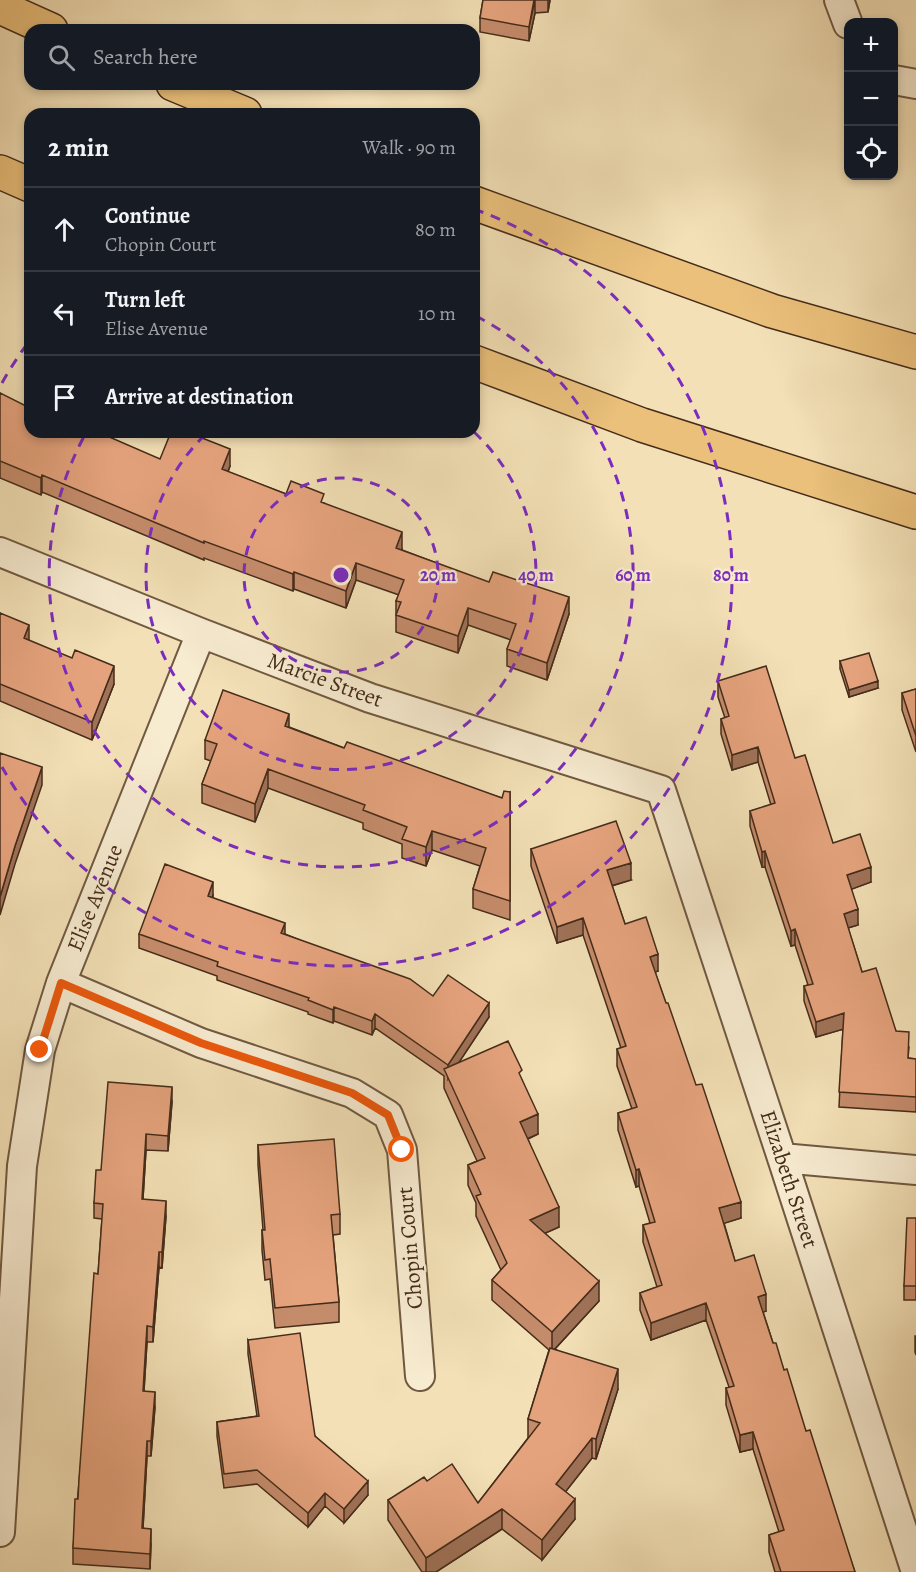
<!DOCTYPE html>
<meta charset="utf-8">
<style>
body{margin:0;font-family:Alegreya,serif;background:#242831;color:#f1f3f6}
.controls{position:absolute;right:18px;top:18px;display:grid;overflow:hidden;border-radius:12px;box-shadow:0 3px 9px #0003}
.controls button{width:54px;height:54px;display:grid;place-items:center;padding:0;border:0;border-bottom:2px solid #363941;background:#171b24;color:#f1f3f6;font:30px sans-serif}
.stop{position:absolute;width:18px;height:18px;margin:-14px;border:4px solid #ea580c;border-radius:50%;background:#fff}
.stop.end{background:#ea580c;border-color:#fff;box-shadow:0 2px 6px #0008}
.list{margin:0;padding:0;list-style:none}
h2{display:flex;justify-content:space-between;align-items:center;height:78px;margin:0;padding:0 24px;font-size:26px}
h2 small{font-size:20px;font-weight:400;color:#9ea1a6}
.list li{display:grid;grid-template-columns:39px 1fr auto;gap:18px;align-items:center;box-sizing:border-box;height:84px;padding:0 24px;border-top:2px solid #363941}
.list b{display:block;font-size:22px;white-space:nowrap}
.list p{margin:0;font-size:20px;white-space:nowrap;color:#9ea1a6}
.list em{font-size:20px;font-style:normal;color:#9ea1a6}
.icon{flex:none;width:33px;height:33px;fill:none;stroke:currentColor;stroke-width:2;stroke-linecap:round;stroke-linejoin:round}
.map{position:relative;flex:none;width:916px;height:1572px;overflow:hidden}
.search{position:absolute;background:#171b24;box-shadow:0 3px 9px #0003;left:24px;top:24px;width:456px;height:66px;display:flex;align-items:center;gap:15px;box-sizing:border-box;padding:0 21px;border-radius:18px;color:#9ea1a6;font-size:22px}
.panel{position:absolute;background:#171b24;box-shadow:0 3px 9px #0003;left:24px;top:108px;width:456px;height:330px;border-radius:18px}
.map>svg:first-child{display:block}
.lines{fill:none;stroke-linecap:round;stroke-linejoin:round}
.street-casing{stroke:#705941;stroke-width:32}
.highway-casing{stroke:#452c1a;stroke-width:36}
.street{stroke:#f7ebd0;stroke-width:28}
.highway{stroke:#eac07b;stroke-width:33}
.wall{fill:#c58c6c;stroke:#452c1a;stroke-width:1.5}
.shaded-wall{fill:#a07258;stroke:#452c1a;stroke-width:1.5}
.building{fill:#e5a37d;stroke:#452c1a;stroke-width:1.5}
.route{stroke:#ea580c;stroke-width:8}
.ring{fill:none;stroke:#7b2cbf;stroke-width:3;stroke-dasharray:10 8}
.labels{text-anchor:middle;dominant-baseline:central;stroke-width:4.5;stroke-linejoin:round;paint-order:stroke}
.street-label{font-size:22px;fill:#452c1a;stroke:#f7ebd0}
.centre{fill:#7b2cbf;stroke:#f7ebd0;stroke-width:3}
.ring-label{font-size:18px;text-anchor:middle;font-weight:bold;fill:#7b2cbf;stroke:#f7ebd0;stroke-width:4.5;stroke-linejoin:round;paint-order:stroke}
</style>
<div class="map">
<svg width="916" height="1572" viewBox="0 0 916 1572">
<rect width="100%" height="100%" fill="#f3e0b6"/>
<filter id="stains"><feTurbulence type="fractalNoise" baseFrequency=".00333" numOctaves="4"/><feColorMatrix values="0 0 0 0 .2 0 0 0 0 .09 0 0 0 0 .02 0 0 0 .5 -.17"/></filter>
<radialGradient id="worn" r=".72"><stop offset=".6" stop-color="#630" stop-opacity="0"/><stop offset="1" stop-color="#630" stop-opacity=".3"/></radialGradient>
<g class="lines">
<defs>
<path id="street" d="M 839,0 L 848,24
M 894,80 L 916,84
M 0,552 L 201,633 L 370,698 L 661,790 L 782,1158 L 916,1572
M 61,983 L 201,1043 L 352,1093 L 388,1115 L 402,1150 L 420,1376
M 782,1158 L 916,1170
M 0,1532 L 22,1166 L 40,1050 L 61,983 L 201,633"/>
<path id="highway" d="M 0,7 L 51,30
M 173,84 L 245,114
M 0,172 L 30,185
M 474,203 L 772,311 L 916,352
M 474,362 L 642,425 L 916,512"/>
</defs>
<!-- street casing -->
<use href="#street" class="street-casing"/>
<!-- highway casing -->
<use href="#highway" class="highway-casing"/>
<!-- street -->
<use href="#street" class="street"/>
<!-- highway -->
<use href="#highway" class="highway"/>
</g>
<!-- wall -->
<path class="wall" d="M 483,0 L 550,0 L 548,12 L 535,13 L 529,41 L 480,32 L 480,18 Z
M 0,393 L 30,432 L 160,459 L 230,466 L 228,472 L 286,494 L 324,503 L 402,549 L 402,550 L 569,614 L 547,680 L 507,666 L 507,649 L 511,640 L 468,625 L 458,653 L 396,632 L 396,601 L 399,595 L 356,580 L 346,608 L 294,589 L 293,591 L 204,558 L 204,560 L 42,492 L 41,495 L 0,478 Z
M 0,613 L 29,641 L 114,684 L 92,740 L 0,701 Z
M 840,661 L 878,688 L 849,697 L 840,669 Z
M 718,681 L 795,758 L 833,843 L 871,882 L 851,889 L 858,925 L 848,928 L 862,972 L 896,1031 L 909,1047 L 908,1058 L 916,1059 L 916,1112 L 839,1107 L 843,1029 L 816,1037 L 804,1001 L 804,986 L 808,985 L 795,945 L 791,946 L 765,867 L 762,867 L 750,826 L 750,811 L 771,805 L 758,762 L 732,770 L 721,734 L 721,719 L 725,718 L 718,697 Z
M 916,689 L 916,752 L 902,710 L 902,693 Z
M 289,727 L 344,748 L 502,798 L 510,792 L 510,920 L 473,908 L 473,889 L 480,866 L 432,850 L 426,866 L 402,858 L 402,844 L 363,829 L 363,823 L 268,788 L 255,822 L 202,803 L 202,784 L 211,761 L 205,759 L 205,740 Z
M 531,849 L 631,880 L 612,886 L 625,924 L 658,971 L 655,972 L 741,1218 L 724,1223 L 735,1261 L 766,1311 L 763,1312 L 773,1343 L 784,1370 L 855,1572 L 775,1572 L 769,1552 L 769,1535 L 779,1532 L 753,1449 L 740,1452 L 726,1405 L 726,1388 L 729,1387 L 706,1320 L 651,1340 L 640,1310 L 640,1293 L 657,1287 L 643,1242 L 643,1225 L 650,1223 L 639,1186 L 636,1187 L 618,1130 L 618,1113 L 632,1109 L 617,1066 L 617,1049 L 621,1048 L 583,935 L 557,943 L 531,866 Z
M 213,895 L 213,898 L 285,934 L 433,996 L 489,1017 L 459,1062 L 522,1080 L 538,1134 L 528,1139 L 559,1227 L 545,1233 L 599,1301 L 555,1349 L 618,1389 L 596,1459 L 592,1458 L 565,1492 L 575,1519 L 542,1560 L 502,1529 L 436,1572 L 422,1572 L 388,1520 L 388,1500 L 427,1481 L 478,1503 L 528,1438 L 528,1419 L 549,1350 L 492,1300 L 492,1280 L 501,1270 L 476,1216 L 476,1203 L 468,1185 L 468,1165 L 477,1161 L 444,1088 L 444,1076 L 375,1028 L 372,1035 L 334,1021 L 333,1023 L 308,1014 L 308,1012 L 217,980 L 217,976 L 139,948 L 139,934 Z
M 172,1102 L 168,1151 L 146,1150 L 143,1199 L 166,1216 L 162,1268 L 159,1267 L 153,1342 L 147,1342 L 144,1391 L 155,1407 L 151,1456 L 147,1456 L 143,1529 L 151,1544 L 150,1569 L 73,1564 L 73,1548 L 98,1274 L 102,1219 L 94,1218 L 94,1203 L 101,1170 Z
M 258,1145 L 340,1214 L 340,1234 L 333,1235 L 339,1302 L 339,1322 L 275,1328 L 270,1279 L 265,1280 L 262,1250 L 262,1230 L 263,1230 L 258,1165 Z
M 916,1218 L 916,1300 L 904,1300 L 904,1286 Z
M 915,1336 L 916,1336 L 916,1355 L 915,1352 Z
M 248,1340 L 315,1436 L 368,1495 L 344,1523 L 325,1506 L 308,1527 L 257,1484 L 224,1488 L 217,1436 L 217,1422 L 257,1416 L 248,1354 Z"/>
<!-- shaded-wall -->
<path class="shaded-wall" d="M 535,0 L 535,13 L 529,41 L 529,27 Z
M 548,0 L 550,0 L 548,12 Z
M 230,449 L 230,466 L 222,486 L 222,469 Z
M 42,475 L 42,492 L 41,495 L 41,478 Z
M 402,532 L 402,549 L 396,565 L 396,548 Z
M 356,563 L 356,580 L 346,608 L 346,591 Z
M 294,572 L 294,589 L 293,591 L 293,574 Z
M 569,597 L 569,614 L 547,680 L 547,663 Z
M 468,608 L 468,625 L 458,653 L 458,636 Z
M 29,625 L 29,643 L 24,638 Z
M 114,666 L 114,684 L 92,740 L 92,722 Z
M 878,681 L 878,688 L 849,697 L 849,690 Z
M 289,714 L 289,733 L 285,726 Z
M 758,747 L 758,762 L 732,770 L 732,755 Z
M 42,767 L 42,785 L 15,864 L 0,915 L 0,897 L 15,846 Z
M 268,769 L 268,788 L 255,822 L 255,804 Z
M 432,831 L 432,850 L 426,866 L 426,847 Z
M 765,851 L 765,867 L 762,867 L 762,852 Z
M 631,863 L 631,880 L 607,887 L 607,870 Z
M 871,867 L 871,882 L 847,891 L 847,875 Z
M 213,882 L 213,895 L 208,910 L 208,896 Z
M 858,909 L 858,925 L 844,929 L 844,914 Z
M 583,918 L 583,935 L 557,943 L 557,927 Z
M 285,923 L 285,936 L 281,933 Z
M 795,929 L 795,945 L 791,946 L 791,931 Z
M 658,954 L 658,971 L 650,974 L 650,957 Z
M 489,1003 L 489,1017 L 448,1079 L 448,1065 Z
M 334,1007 L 334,1021 L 333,1023 L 333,1010 Z
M 844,1013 L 844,1029 L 816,1037 L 816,1022 Z
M 375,1014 L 375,1028 L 372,1035 L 372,1021 Z
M 172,1087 L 172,1102 L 168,1151 L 168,1136 Z
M 538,1114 L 538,1134 L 520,1142 L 520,1122 Z
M 146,1134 L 146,1150 L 142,1214 L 142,1199 Z
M 639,1169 L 639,1186 L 636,1187 L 636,1170 Z
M 166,1201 L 166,1216 L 162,1268 L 162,1252 Z
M 741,1202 L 741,1218 L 719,1225 L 719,1208 Z
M 559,1207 L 559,1227 L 530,1240 L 530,1220 Z
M 159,1252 L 159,1267 L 153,1342 L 153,1327 Z
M 599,1281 L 599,1301 L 552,1352 L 552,1332 Z
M 766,1294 L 766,1311 L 758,1314 L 758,1297 Z
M 706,1303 L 706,1320 L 651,1340 L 651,1323 Z
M 147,1326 L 147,1342 L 143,1406 L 143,1391 Z
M 618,1369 L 618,1389 L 596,1459 L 596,1439 Z
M 155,1392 L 155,1407 L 151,1456 L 151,1441 Z
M 753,1432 L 753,1449 L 740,1452 L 740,1435 Z
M 592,1438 L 592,1458 L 556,1504 L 556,1484 Z
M 147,1441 L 147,1456 L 142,1544 L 142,1528 Z
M 368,1481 L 368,1495 L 344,1523 L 344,1509 Z
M 325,1493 L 325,1506 L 308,1527 L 308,1513 Z
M 575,1499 L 575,1519 L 542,1560 L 542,1540 Z
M 502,1509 L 502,1529 L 436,1572 L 426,1572 L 426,1558 Z
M 151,1529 L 151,1544 L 150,1569 L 150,1554 Z"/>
<!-- building -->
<path class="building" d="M 483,0 L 534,0 L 529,27 L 480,18 Z
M 0,393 L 30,408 L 30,432 L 98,432 L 160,459 L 171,432 L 187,432 L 230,449 L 222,469 L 286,494 L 291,481 L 324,494 L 321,502 L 402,532 L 396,548 L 489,582 L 493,572 L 569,597 L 547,663 L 507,649 L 516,624 L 468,608 L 458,636 L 396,615 L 401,602 L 396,601 L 404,580 L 356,563 L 346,591 L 294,572 L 293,574 L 204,541 L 204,543 L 42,475 L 41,478 L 0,461 Z
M 0,613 L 29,625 L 24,638 L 72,658 L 75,650 L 114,666 L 92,722 L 0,684 Z
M 869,653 L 878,681 L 849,690 L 840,661 Z
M 766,666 L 795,758 L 805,755 L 833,843 L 860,834 L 871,867 L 847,875 L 858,909 L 844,914 L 862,972 L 876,968 L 896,1031 L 909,1032 L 908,1058 L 916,1059 L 916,1097 L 839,1092 L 844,1013 L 816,1022 L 804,986 L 813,984 L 795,929 L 791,931 L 765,851 L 762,852 L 750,811 L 775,803 L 758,747 L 732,755 L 721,719 L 729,716 L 718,681 Z
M 916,689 L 916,736 L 902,693 Z
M 223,690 L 289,714 L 285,726 L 344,748 L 347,742 L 502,798 L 504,791 L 510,792 L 510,901 L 473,889 L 486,848 L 432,831 L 426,847 L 402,839 L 407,827 L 363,810 L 365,805 L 268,769 L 255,804 L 202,784 L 217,744 L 205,740 Z
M 0,753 L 42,767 L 15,846 L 0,897 Z
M 616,821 L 631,863 L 607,870 L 625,924 L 646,917 L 658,954 L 650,957 L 666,1003 L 668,1003 L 696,1085 L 702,1084 L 741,1202 L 719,1208 L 735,1261 L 754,1255 L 766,1294 L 758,1297 L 773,1343 L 776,1343 L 784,1370 L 787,1369 L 806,1431 L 810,1430 L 855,1572 L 781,1572 L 769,1535 L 784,1530 L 753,1432 L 740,1435 L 726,1388 L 734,1386 L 706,1303 L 651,1323 L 640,1293 L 662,1285 L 643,1225 L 655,1222 L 639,1169 L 636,1170 L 618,1113 L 637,1107 L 617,1049 L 626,1046 L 583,918 L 557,927 L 531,849 Z
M 165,864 L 213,882 L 208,896 L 285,923 L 281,933 L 410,979 L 433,996 L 448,975 L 489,1003 L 448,1065 L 375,1014 L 372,1021 L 334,1007 L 333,1010 L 308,1000 L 309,998 L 217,966 L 218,962 L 139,934 Z
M 508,1041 L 522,1070 L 519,1073 L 538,1114 L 520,1122 L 559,1207 L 530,1220 L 599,1281 L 552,1332 L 492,1280 L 507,1263 L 476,1196 L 481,1194 L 468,1165 L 485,1158 L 444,1069 Z
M 108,1082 L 172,1087 L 168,1136 L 146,1134 L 142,1199 L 166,1201 L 162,1252 L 159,1252 L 153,1327 L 147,1326 L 143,1391 L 155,1392 L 151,1441 L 147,1441 L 142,1528 L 151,1529 L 150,1554 L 73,1548 L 75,1499 L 78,1499 L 79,1479 L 94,1273 L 98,1274 L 103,1204 L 94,1203 L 96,1170 L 101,1170 Z
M 334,1139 L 340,1214 L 331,1215 L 339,1302 L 275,1308 L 270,1259 L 265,1260 L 262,1230 L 265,1230 L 258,1145 Z
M 907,1218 L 916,1218 L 916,1286 L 904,1286 Z
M 300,1333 L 315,1436 L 368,1481 L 344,1509 L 325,1493 L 308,1513 L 257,1470 L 224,1474 L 217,1422 L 259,1416 L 248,1340 Z
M 550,1348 L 618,1369 L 596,1439 L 592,1438 L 556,1484 L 575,1499 L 542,1540 L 502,1509 L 426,1558 L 388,1500 L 424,1477 L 427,1481 L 452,1464 L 478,1503 L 540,1423 L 528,1419 Z"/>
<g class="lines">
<!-- route -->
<path class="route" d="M 40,1050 L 61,983 L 201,1043 L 352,1093 L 388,1115 L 402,1150"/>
</g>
<!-- distance rings -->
<g class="ring">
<circle cx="341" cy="575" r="97"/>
<path d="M474 432A195 195 0 1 1 208 432"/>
<path d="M476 316A292 292 0 1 1 86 433"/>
<path d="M2 383A390 390 0 0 1 30 340M474 209A390 390 0 1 1 2 767"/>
</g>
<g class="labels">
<!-- street labels -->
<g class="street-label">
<text transform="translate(325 680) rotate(20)">Marcie Street</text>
<text transform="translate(95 898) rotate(-68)">Elise Avenue</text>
<text transform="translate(789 1179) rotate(72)">Elizabeth Street</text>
<text transform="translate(410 1248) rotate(-95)">Chopin Court</text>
</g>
</g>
<circle cx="341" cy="575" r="9" class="centre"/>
<g class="ring-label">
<text x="438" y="581">20 m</text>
<text x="536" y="581">40 m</text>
<text x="633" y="581">60 m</text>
<text x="731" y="581">80 m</text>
</g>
<rect width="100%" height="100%" filter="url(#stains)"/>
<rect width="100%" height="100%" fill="url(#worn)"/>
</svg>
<div class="controls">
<button>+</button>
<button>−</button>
<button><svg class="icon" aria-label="locate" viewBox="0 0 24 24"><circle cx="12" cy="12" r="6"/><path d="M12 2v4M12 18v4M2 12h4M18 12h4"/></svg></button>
</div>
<div class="stop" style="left:402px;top:1150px"></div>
<div class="stop end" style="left:40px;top:1050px"></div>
<div class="search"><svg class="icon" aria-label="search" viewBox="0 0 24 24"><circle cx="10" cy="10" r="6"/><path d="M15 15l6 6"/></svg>Search here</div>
<section class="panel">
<h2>2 min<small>Walk · 90 m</small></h2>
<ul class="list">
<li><svg class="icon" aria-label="ahead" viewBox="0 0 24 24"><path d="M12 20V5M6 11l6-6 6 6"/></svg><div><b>Continue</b><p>Chopin Court</p></div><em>80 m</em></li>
<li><svg class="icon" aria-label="left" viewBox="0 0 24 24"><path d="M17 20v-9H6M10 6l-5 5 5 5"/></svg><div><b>Turn left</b><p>Elise Avenue</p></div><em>10 m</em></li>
<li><svg class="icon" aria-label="arrive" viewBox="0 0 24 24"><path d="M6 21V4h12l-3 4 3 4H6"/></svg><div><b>Arrive at destination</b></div></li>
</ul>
</section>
</div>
